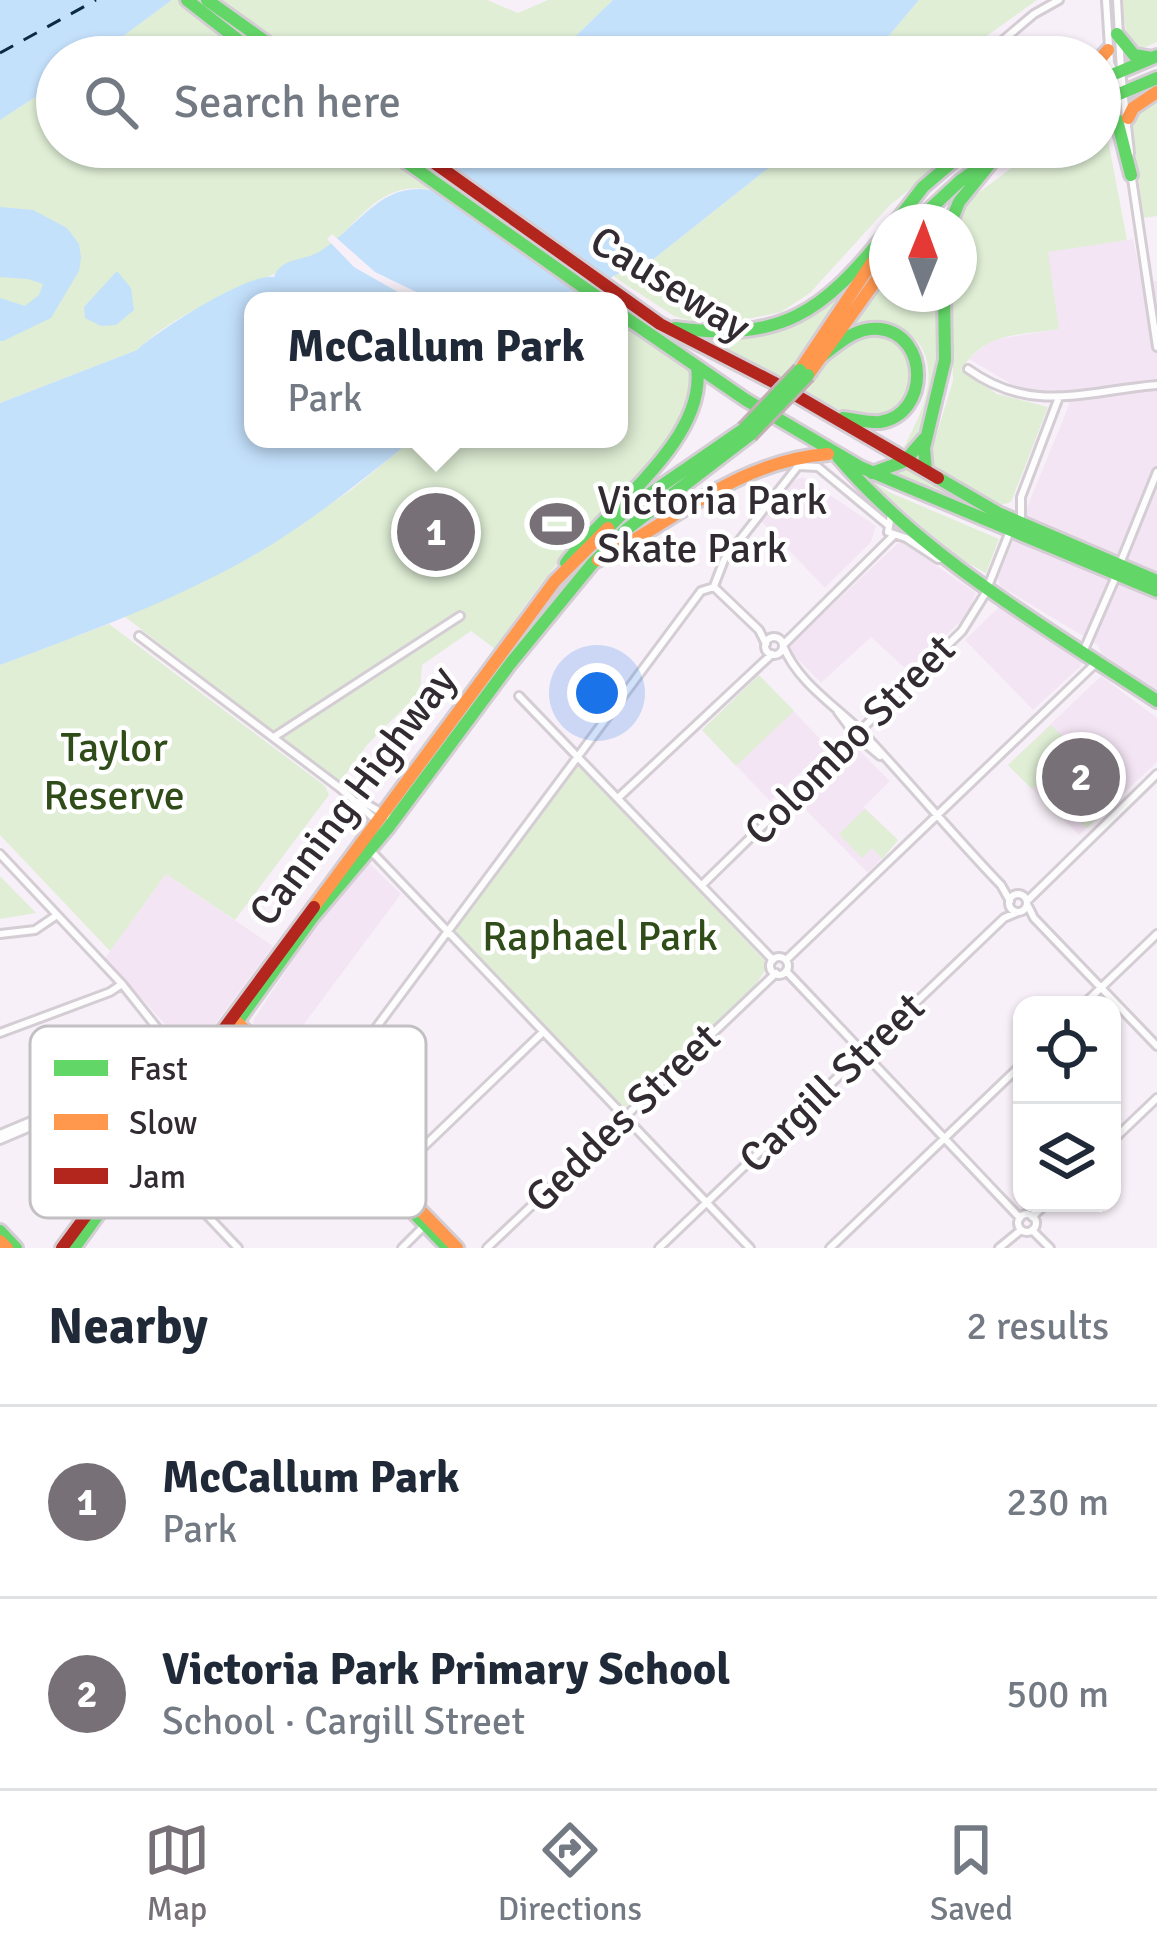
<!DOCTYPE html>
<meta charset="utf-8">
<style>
body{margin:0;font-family:Signika,sans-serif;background:#f6f6f7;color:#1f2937}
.controls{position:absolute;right:36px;bottom:36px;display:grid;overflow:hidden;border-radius:24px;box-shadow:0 3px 9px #0004}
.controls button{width:108px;height:108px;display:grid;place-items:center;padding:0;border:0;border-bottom:3px solid #e0e1e3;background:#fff;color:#1f2937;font:60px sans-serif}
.compass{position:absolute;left:869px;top:204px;width:108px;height:108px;border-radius:50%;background:#fff;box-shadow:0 3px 9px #0004;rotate:1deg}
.you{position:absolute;left:597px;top:693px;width:42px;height:42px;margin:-30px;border:9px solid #fff;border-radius:50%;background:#1a73e8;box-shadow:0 0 0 18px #1a73e833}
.badge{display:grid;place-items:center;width:78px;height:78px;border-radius:50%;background:#777177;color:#fff;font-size:39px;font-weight:700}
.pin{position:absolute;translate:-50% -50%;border:6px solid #fff;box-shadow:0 3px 12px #0006}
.popup{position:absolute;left:244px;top:292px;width:384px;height:156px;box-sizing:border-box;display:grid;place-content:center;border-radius:24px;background:#fff;filter:drop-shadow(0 3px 9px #0005);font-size:39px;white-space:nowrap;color:#747a83}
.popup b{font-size:45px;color:#1f2937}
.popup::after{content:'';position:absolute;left:50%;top:100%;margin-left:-24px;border:24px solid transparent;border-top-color:#fff}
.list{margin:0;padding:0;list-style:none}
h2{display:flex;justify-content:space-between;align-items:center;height:156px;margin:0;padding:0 48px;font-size:51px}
h2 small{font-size:39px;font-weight:400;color:#747a83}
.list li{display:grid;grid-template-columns:78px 1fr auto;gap:36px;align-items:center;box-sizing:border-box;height:192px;padding:0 48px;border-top:3px solid #e0e1e3}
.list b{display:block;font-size:45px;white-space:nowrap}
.list p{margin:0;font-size:39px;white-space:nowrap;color:#747a83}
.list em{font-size:39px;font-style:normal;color:#747a83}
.icon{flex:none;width:66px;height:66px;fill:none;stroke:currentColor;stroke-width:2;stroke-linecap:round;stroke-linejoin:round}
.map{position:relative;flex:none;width:1157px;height:1248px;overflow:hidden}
.search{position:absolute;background:#fff;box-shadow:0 3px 9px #0004;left:36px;right:36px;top:36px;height:132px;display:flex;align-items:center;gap:30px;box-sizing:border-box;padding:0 42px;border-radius:66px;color:#747a83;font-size:45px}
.sheet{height:540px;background:#fff}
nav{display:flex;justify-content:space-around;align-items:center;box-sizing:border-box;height:168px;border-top:3px solid #e0e1e3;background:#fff;font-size:33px;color:#747a83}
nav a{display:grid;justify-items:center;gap:6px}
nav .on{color:#777177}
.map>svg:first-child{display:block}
.built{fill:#f4e5f4}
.green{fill:#dfeed5}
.water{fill:#c4e1fc}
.pier{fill:#f8f0f8}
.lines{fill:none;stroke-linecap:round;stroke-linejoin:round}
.ferry{stroke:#092c42;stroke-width:3;stroke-dasharray:15 12;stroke-linecap:butt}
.street-casing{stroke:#d4cdd4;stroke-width:12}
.fast-casing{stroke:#d4cdd4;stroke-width:18}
.slow-casing{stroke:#d4cdd4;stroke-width:18}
.jam-casing{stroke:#d4cdd4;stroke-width:18}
.street{stroke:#fefdfe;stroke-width:6}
.fast{stroke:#63d668;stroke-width:12}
.slow{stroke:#ff974d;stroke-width:12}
.jam{stroke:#b3261e;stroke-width:12}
.fast-bridge-casing{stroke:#c3b0b3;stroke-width:18;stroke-linecap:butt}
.fast-bridge{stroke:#63d668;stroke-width:12}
.labels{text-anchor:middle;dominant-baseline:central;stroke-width:9;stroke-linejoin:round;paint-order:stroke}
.street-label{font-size:42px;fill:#322c32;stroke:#fff}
.poi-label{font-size:42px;fill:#322c32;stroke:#fff;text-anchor:start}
.park-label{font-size:42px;fill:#2f4c19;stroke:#fff}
.key{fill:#fff;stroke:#c2c0c2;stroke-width:3}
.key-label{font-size:33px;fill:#322c32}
</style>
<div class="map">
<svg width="1157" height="1248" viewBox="0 0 1157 1248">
<rect width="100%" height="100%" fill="#f8f0f8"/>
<!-- built -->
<path class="built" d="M 1133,239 L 1142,282 L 1157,281 L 1157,691 L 1101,653 L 1098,645 L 1000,586 L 998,578 L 1069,405 L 1065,391 L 1034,395 L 1012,390 L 1013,385 L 969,359 L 991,340 L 1059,329 L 1047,252 Z
M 803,477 L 876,526 L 871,542 L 825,588 L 762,522 L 793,481 Z
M 898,543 L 904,543 L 976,593 L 970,607 L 961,621 L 908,671 L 871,637 L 821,683 L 787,648 Z
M 999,607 L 1081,662 L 1081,666 L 1033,710 L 965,640 Z
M 759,675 L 828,747 L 770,801 L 702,730 Z
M 1101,676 L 1157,718 L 1157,762 L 1079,835 L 1008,765 Z
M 856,747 L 890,781 L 864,807 L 898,840 L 868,873 L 798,802 Z
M 370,864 L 401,894 L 281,1055 L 253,1027 L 254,1019 L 316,925 L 365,865 Z
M 166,874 L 273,946 L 209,1032 L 182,1043 L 105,958 Z
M 234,1039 L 239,1039 L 307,1108 L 206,1206 L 155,1151 L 153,1145 Z
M 182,1066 L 106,1175 L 75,1154 L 94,1139 L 81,1111 Z"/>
<!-- green -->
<path class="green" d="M 172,0 L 487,0 L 518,13 L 548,0 L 613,0 L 554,57 L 95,57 Z
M 919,0 L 1037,0 L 977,43 L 968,57 L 871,57 Z
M 1123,0 L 1157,0 L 1157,42 L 1143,48 C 1123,43 1124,18 1123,0 Z
M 57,83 L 57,147 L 461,147 L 457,151 L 462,182 L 444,193 C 421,186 402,186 381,199 C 358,213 341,241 317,254 C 258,285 187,302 137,350 L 0,403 L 0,120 Z
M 1157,98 L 1157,216 L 1143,218 L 1132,121 L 1134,113 Z
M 1100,117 L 1104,119 L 1127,240 L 1048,252 L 1059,329 C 1017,336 986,331 961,370 L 997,394 L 1048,407 L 1011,502 L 1001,505 L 930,464 L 929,459 L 953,381 L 952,294 L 959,294 L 958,222 L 965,203 L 1039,147 L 1100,147 Z
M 795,147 L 963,147 L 890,205 L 810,293 L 781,312 L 729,323 L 695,322 L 674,316 L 613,276 L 651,261 Z
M 887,278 L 887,294 L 936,294 C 939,351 943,401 907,449 L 904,447 C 914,427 925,407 928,384 C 934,333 888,311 846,331 Z
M 839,295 L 844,298 L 784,379 L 701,337 C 755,341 796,326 839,295 Z
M 619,320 C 637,332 686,356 695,374 C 715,414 598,516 574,544 C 545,577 519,613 495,649 L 471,631 L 422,665 L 420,692 L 367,745 L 339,783 L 124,616 L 254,555 L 350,491 L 413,439 L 619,439 Z
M 878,334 C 930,352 925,419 874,418 C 848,417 825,403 802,390 C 824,364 842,338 878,334 Z
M 903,466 L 991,516 L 885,476 Z
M 865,477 L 891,493 L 999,539 L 986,573 L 957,557 Z
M 109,624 L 325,786 L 329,795 L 235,920 L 166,874 L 110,951 L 0,835 L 0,665 Z
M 759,675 L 794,711 L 736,766 L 702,730 Z
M 1051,725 L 1078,752 L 1075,756 L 1086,767 L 1083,771 L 1098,787 L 1082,803 L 1096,820 L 1087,828 L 1068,808 L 1084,792 L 1076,783 L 1069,784 L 1068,775 L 1046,776 L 1032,789 L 1008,765 Z
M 579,766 L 769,965 L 754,987 L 712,1029 L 692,1042 L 678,1061 L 625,1107 L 618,1106 L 456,934 L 457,925 L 572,768 Z
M 865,809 L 898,840 L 882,859 L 872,848 L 862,858 L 839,834 Z
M 0,876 L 36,913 L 0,919 Z"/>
<!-- water -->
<path class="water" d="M 0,0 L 172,0 L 95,57 L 57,57 L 57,83 L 0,120 Z
M 613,0 L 919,0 L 871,57 L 554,57 Z
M 461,147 L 795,147 L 651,261 L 613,276 L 585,301 L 253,301 L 253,439 L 413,439 C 363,480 312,521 256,554 C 176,600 86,633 0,665 L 0,403 L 137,350 C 157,331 249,272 274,277 C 282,256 305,262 322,250 C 364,222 384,175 443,193 L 462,182 L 455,160 Z
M 0,207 L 33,210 L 67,228 L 79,244 L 81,258 L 79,271 L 51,318 L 3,341 L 0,341 L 0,298 L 25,306 L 39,295 L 43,284 L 28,279 L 0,277 Z
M 117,271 L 131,288 L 134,310 L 116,325 L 101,326 L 85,318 L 84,307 Z"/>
<!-- pier -->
<path class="pier" d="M 426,181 L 443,187 L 455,181 L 610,286 L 592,301 Z
M 332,234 L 375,272 L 435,301 L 418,301 L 403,295 L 354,267 L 327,239 Z"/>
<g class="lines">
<!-- ferry -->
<path class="ferry" d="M 0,53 L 96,0"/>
<defs>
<path id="street" d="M 1106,0 L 1110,63 L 1116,76
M 983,57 L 1034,14 L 1059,0
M 1121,71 L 1130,153
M 1114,93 L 1121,71 L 1117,0
M 1131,172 L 1157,347
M 968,369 C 1032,415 1085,391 1157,385
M 892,509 L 888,532 L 906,538 L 938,559 L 948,559
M 1021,524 L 1021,497 L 1059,397
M 1119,566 L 1157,472
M 714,586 L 724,560 L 798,466 L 818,467 L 888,525
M 714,587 L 759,630 L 766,644
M 139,636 L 340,788 L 377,821
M765 646a9 9 0 1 1 18 0a9 9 0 1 1-18 0Z
M 784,644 L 893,536
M 783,646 C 799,684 836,706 864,734 C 910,783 954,836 1001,885 L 1010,901
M 1083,652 L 1117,574
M 519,696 L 773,960
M 838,712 L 856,736 L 880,756
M 274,737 L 460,616
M 618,798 L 772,654
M 357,802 L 365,803 L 394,820
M 372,852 L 750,1248
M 0,854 L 122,984 L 177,1053
M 703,884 L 962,631 L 985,594 L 1010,531
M1009 903a9 9 0 1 1 18 0a9 9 0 1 1-18 0Z
M 1027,901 L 1157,774
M 1027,904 L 1034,918 L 1157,1046
M 0,934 L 35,930 L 57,915
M770 966a9 9 0 1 1 18 0a9 9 0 1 1-18 0Z
M 786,960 L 1097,662
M 786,971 L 1020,1218
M 1083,1005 L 1157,934
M 0,1033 L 110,992 L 122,984
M 324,1108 L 326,1095 L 701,591 L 714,587
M 0,1134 L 93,1095 L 199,1043
M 0,1140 L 47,1120 L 61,1109
M 1112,1141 L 1157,1098
M 146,1151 L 238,1248
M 389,1180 L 542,1033
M1018 1223a9 9 0 1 1 18 0a9 9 0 1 1-18 0Z
M 1032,1217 L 1047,1203
M 1032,1230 L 1050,1248
M 402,1248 L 425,1225
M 487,1248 L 776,973
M 659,1248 L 1004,918 L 1018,912
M 830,1248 L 1022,1064
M 999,1248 L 1021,1230"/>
<path id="fast" d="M 187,0 L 260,57
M 207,0 L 287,57
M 1117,34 L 1134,55 L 1152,58
M 1100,80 L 1157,56
M 1100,102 L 1157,78
M 1100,108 L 1117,120 L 1131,175
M 385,147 L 603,301
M 896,222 L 923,187 L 970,147
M 916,222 L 960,181 L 1008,147
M 951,222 L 959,202 L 993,160
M 619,313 L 746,400 L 860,467 L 1157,591
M 675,328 C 782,342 822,313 887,232
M 822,356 C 839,343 857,326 880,329 C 929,335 930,414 880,422 C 869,423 854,419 843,418
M 838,457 C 925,559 1047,628 1157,701
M 926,471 L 924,448 L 945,360 L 944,294
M 872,473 L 905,461 L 924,439
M 938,478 L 998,513 L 1157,581
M 608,528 L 625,511 L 744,429
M 566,563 C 607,508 707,441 697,367
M 232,1026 L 448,1248
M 0,1231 L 16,1248
M 74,1248 L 312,918 L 388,828 L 510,664 L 592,564 L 627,529 L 750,435"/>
<path id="slow" d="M 1100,59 L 1108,50
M 1128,118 L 1133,108 L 1157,92
M 800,370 L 873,261
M 808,375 L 887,265
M 598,560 C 675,521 737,461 828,454
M 314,907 L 555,581 L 608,528
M 236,1021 L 457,1248
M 0,1241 L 7,1248"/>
<path id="jam" d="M 412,147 L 660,324 L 773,382 L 938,478
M 62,1248 L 314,907"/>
</defs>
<!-- street casing -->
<use href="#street" class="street-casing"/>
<!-- fast casing -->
<use href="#fast" class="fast-casing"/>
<!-- slow casing -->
<use href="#slow" class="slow-casing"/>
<!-- jam casing -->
<use href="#jam" class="jam-casing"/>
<!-- street -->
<use href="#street" class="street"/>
<!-- fast -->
<use href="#fast" class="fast"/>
<!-- slow -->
<use href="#slow" class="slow"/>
<!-- jam -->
<use href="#jam" class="jam"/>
<defs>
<path id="fast-bridge" d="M 744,429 L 800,370
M 750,435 L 808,375"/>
</defs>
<!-- fast-bridge casing -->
<use href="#fast-bridge" class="fast-bridge-casing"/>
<!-- fast-bridge -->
<use href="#fast-bridge" class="fast-bridge"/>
</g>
<!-- icons -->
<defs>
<symbol id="stadium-bare" viewBox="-9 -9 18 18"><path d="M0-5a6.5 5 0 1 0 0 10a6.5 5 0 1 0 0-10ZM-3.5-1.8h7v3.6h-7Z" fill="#777177" stroke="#fff" stroke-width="2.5" paint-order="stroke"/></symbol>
</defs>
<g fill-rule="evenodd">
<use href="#stadium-bare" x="519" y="486" width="76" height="76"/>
</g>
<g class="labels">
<!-- street labels -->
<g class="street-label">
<text transform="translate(670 284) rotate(32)">Causeway</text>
<text transform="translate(850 740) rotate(-45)">Colombo Street</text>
<text transform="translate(353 796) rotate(-53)">Canning Highway</text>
<text transform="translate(832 1083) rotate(-44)">Cargill Street</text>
<text transform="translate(623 1118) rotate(-44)">Geddes Street</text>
</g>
<!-- poi labels -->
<g class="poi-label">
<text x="597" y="500">Victoria Park<tspan x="597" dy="48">Skate Park</tspan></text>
</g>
<!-- park labels -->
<g class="park-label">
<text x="114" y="747">Taylor<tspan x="114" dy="48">Reserve</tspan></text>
<text x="600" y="936">Raphael Park</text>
</g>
</g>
<!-- legend -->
<rect x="30" y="1026" width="396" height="192" rx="18" class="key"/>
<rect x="54" y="1060" width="54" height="16" fill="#63d668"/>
<rect x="54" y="1114" width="54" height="16" fill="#ff974d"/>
<rect x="54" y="1168" width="54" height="16" fill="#b3261e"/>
<g class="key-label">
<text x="129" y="1080">Fast</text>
<text x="129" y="1134">Slow</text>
<text x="129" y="1188">Jam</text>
</g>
</svg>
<div class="controls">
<button><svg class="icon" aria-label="locate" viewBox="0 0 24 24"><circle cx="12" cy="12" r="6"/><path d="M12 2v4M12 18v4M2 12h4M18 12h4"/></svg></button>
<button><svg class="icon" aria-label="layers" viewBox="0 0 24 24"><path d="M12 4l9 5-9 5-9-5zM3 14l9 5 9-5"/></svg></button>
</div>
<svg class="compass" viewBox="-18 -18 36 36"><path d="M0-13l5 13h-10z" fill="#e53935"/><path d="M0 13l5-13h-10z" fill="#747a83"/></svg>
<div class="you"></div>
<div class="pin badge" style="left:436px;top:532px">1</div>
<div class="popup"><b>McCallum Park</b>Park</div>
<div class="pin badge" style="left:1081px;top:777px">2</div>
<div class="search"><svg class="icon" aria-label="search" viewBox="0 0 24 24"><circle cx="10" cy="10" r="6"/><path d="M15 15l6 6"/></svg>Search here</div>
</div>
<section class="sheet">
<h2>Nearby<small>2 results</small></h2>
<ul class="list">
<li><span class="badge">1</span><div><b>McCallum Park</b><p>Park</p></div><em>230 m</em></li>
<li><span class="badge">2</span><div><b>Victoria Park Primary School</b><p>School · Cargill Street</p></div><em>500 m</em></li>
</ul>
</section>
<nav>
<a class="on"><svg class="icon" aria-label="map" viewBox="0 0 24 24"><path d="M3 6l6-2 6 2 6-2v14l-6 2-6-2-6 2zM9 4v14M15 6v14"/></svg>Map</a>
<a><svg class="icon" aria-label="directions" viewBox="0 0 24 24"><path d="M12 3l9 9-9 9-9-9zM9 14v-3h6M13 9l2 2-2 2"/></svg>Directions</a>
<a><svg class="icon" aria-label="saved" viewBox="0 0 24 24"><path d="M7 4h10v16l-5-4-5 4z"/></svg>Saved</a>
</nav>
